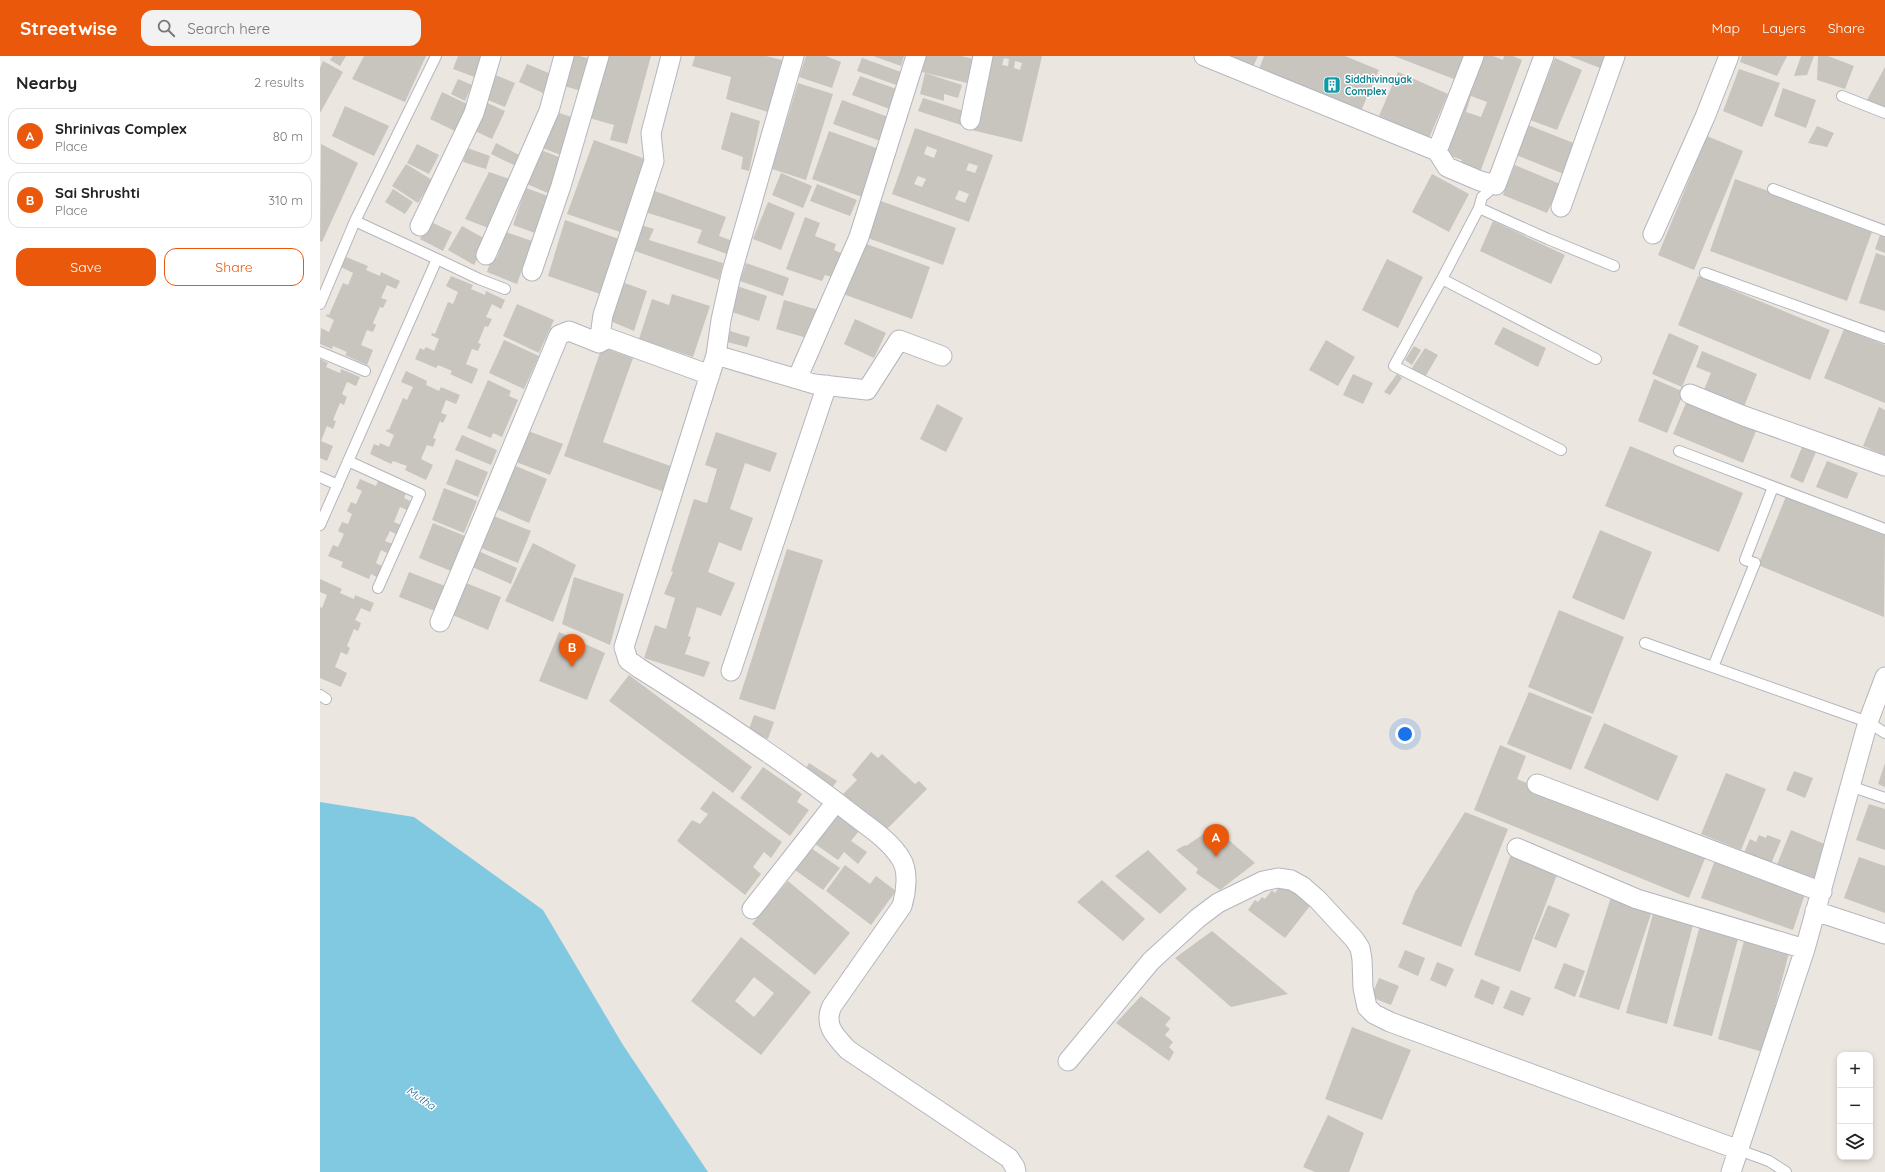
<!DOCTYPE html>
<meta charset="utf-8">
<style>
body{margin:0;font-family:Quicksand,sans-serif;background:#f2f2f2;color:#222}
.controls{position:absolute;right:12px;bottom:12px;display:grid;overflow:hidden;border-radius:8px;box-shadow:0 2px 6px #0003}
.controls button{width:36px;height:36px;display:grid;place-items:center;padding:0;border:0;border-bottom:1px solid #e0e0e0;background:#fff;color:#222;font:20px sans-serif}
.you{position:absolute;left:1085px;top:678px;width:14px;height:14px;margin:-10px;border:3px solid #fff;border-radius:50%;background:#1a73e8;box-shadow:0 0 0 6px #1a73e833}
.badge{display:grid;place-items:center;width:26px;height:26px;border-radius:50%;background:#ea580c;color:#fff;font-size:13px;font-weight:700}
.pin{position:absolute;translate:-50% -33px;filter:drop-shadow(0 1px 2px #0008)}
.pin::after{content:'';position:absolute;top:21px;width:14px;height:12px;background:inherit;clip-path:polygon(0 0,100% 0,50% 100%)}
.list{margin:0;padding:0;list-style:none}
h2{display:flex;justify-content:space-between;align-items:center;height:52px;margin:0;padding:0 16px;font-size:17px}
h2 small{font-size:13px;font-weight:400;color:#767676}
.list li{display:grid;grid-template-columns:26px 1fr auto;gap:12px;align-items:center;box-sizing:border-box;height:56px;margin:0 8px 8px;padding:0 8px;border:1px solid #e0e0e0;border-radius:12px}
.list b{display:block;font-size:15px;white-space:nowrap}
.list p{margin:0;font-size:13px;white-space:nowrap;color:#767676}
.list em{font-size:13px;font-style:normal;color:#767676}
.actions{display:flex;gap:8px;padding:12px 16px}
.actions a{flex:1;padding:9px 0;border:1px solid #ea580c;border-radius:12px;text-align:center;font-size:14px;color:#ea580c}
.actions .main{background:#ea580c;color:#fff}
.icon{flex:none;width:22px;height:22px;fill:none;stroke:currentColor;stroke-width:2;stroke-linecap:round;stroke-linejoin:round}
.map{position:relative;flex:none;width:1565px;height:1116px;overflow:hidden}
header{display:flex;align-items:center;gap:24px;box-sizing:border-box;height:56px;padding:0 20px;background:#ea580c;color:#fff}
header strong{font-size:19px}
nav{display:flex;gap:22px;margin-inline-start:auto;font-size:14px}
.search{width:280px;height:36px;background:#f2f2f2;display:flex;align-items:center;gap:10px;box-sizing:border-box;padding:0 14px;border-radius:12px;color:#767676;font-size:15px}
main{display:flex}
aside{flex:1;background:#fff}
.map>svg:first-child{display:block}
.water{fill:#80c9e1}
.building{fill:#c8c4be;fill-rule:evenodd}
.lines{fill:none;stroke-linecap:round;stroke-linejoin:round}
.service-casing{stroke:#b3b6be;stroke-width:12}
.minor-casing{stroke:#b3b6be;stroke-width:21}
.service{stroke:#fff;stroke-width:10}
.minor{stroke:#fff;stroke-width:19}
.labels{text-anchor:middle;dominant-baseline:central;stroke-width:3;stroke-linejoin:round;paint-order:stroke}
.culture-label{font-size:10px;font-weight:bold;fill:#0d838f;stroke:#fff;text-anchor:start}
.water-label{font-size:11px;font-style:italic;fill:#1e6a8e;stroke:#fff}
</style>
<header>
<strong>Streetwise</strong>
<div class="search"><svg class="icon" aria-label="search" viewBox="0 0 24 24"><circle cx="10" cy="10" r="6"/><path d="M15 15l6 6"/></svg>Search here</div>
<nav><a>Map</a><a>Layers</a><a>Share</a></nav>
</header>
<main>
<aside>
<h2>Nearby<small>2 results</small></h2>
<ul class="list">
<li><span class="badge">A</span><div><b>Shrinivas Complex</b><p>Place</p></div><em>80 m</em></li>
<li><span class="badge">B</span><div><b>Sai Shrushti</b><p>Place</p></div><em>310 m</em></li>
</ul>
<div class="actions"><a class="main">Save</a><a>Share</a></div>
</aside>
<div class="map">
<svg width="1565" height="1116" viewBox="0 0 1565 1116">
<rect width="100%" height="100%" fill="#ece6e0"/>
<!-- water -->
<path class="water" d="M 0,746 L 94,761 L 223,854 L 303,989 L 388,1116 L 0,1116 Z"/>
<!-- building -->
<path class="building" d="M 13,0 L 26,0 L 20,10 L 10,4 Z
M 44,0 L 106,0 L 85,46 L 32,23 Z
M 138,0 L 168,0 L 160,23 L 133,13 Z
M 252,0 L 260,0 L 273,4 L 265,36 L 244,30 Z
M 282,0 L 331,0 L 307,88 L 290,84 L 294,69 L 266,61 Z
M 375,0 L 446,0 L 462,4 L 448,56 L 406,43 L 411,21 L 372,10 Z
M 486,0 L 506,0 L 521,6 L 512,32 L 479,21 Z
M 553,0 L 584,0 L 581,10 Z
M 606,0 L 641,0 L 653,3 L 647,27 L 602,16 Z
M 665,0 L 722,0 L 702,86 L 647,73 ZM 684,2 L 689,3 L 688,10 L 682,9 ZM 695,5 L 702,7 L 700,14 L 694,12 Z
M 908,0 L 938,0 L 933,11 Z
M 944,0 L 1025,0 L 1059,14 L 1041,55 L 939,13 Z
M 1074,0 L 1143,0 L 1142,2 L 1147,5 L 1139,25 Z
M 1158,0 L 1173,0 L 1183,4 L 1184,0 L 1193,0 L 1202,4 L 1159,119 L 1139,111 L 1142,104 L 1117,95 ZM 1151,40 L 1167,46 L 1161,61 L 1146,56 Z
M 1249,0 L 1285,0 L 1280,12 Z
M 1422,0 L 1467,0 L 1457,20 L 1420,6 Z
M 1481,0 L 1494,0 L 1487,19 L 1474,20 Z
M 1498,0 L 1508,0 L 1534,10 L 1525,33 L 1497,24 Z
M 542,2 L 584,17 L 579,30 L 537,15 Z
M 1235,2 L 1262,14 L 1237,74 L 1210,64 Z
M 3,5 L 23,16 L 0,57 L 0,12 Z
M 207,8 L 231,18 L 223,37 L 199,26 Z
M 1565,11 L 1565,51 L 1547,44 Z
M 1419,13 L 1460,27 L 1442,71 L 1403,55 Z
M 1078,16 L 1128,38 L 1109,82 L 1059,60 Z
M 605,17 L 642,29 L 638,42 L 624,38 L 624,45 L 600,38 Z
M 173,18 L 195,27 L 185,51 L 163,42 Z
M 540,20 L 582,35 L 575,55 L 532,39 Z
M 138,23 L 152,29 L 145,45 L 131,38 Z
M 478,27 L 513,38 L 486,124 L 452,113 Z
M 1463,32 L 1496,44 L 1486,72 L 1454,60 Z
M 122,36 L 147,48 L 135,75 L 110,63 Z
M 603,42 L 644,55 L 641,69 L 598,55 Z
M 522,44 L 571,62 L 563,86 L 513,68 Z
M 163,45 L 185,55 L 172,83 L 151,73 Z
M 25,50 L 69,70 L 54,100 L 12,80 Z
M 234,55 L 257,63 L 243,100 L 220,91 Z
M 411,56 L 440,65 L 429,115 L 421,113 L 423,101 L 401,93 Z
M 1208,69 L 1256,88 L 1244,118 L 1196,99 Z
M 1497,70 L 1514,77 L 1507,91 L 1488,87 Z
M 595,72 L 673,99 L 649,166 L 572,138 ZM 607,90 L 617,94 L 614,102 L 604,98 ZM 649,107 L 658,110 L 655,117 L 646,114 ZM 598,120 L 606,123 L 602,131 L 594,128 ZM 639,134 L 649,138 L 645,147 L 635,143 Z
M 509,75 L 559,93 L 542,141 L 492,123 Z
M 1387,80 L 1423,95 L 1374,214 L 1338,199 Z
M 274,84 L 328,104 L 303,177 L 247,158 Z
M 176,87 L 203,101 L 198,111 L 171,98 Z
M 1,88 L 38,107 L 2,186 L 0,185 Z
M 97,88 L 119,99 L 109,118 L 87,107 Z
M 147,92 L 170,100 L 166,113 L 143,106 Z
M 221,94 L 244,103 L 230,138 L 207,128 Z
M 86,108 L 112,124 L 98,147 L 72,130 Z
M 1195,109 L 1240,128 L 1227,157 L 1183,139 Z
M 169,116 L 192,124 L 171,173 L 145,163 Z
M 461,117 L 492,130 L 483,152 L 452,139 Z
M 1112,118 L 1149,138 L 1129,176 L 1092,156 Z
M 1415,123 L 1553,173 L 1527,245 L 1390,195 Z
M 497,128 L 537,144 L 530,160 L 490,145 Z
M 206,132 L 228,140 L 215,177 L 193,169 Z
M 73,133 L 93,146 L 85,158 L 65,146 Z
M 332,134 L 406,161 L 399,180 L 413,185 L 407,198 L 377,187 L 382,174 L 325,156 Z
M 558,144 L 636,172 L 623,209 L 545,181 Z
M 448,146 L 475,157 L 461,194 L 433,183 Z
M 485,161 L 500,167 L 495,180 L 516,188 L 514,194 L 523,198 L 515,222 L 505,219 L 502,225 L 466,213 Z
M 245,164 L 299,183 L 280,238 L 228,220 Z
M 109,165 L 132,176 L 123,195 L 100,183 Z
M 1173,165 L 1245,199 L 1231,228 L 1160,195 Z
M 321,169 L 334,173 L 329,184 L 403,207 L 399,224 L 312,194 Z
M 142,170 L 167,184 L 154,209 L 128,194 Z
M 186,176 L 212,185 L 197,228 L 167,216 L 172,200 L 177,202 Z
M 1561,176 L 1565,178 L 1565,197 L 1555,193 Z
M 541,186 L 610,211 L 592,263 L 523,238 Z
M 1556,197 L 1565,200 L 1565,255 L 1539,247 Z
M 26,201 L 48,210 L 46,214 L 60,220 L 61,216 L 80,225 L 76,233 L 67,229 L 61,242 L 67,244 L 63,252 L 60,251 L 53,267 L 56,269 L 53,276 L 47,274 L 41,289 L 53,294 L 47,309 L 25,299 L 27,296 L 13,290 L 12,293 L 0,288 L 1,272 L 9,276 L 14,264 L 6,260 L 7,258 L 9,259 L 23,227 L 28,229 L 33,217 L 21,211 Z
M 1067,203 L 1103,221 L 1078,272 L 1042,254 Z
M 426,207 L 469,222 L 463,240 L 420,225 Z
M 131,220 L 153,229 L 151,233 L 165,239 L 166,235 L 185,244 L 181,253 L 172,248 L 166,261 L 172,263 L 168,271 L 165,270 L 158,287 L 161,288 L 158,295 L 152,293 L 146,308 L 158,313 L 152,328 L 130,318 L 132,315 L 118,309 L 116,312 L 95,303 L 100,292 L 104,294 L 106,291 L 114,295 L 119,283 L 111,279 L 112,277 L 115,278 L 128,246 L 133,248 L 138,236 L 126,230 Z
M 1378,220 L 1510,274 L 1490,324 L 1358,269 Z
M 302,226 L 327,235 L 314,275 L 288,264 Z
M 417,230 L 447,240 L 439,265 L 409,255 Z
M 352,238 L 390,250 L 373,301 L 319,283 L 332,243 L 349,249 Z
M 464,244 L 502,255 L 494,284 L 456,273 Z
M 197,248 L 234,264 L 219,297 L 183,280 Z
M 535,263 L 566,277 L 554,302 L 524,288 Z
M 1183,271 L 1226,292 L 1218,311 L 1174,288 Z
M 1524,273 L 1565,289 L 1565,347 L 1504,322 Z
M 410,275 L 430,281 L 427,291 L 407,286 Z
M 1349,277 L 1379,290 L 1362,331 L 1332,318 Z
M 184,284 L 219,300 L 204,333 L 169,317 Z
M 1006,284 L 1035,301 L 1018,330 L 989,314 Z
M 1094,290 L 1101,294 L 1092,309 L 1085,304 Z
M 282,291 L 313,302 L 283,386 L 356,412 L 347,437 L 244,400 Z
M 1105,292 L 1118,299 L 1105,321 L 1090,315 Z
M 1382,295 L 1437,318 L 1423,353 L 1383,336 L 1391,317 L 1376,311 Z
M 0,303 L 8,307 L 6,311 L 20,317 L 21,313 L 40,321 L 36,330 L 27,326 L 22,338 L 27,341 L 24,349 L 20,347 L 13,364 L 16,365 L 13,373 L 7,370 L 1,385 L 13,390 L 7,405 L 0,402 Z
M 86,315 L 107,325 L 106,329 L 119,335 L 121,331 L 140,339 L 136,348 L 126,344 L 121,357 L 127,359 L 123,367 L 120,365 L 113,382 L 116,383 L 113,391 L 107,389 L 101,403 L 113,409 L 106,424 L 85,414 L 87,410 L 73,405 L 71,408 L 50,398 L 54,388 L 59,390 L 60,387 L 69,391 L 74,379 L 66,375 L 67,373 L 69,374 L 83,342 L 87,344 L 93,331 L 81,326 Z
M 1033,318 L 1053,327 L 1043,348 L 1023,339 Z
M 1077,318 L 1082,322 L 1070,339 L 1064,336 Z
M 1334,323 L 1364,336 L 1347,377 L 1318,365 Z
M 168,324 L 191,335 L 189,340 L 198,344 L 182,381 L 173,377 L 171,382 L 147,372 Z
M 1368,342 L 1438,370 L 1423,407 L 1353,378 Z
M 617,348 L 643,362 L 626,396 L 600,383 Z
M 1559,351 L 1565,354 L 1565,399 L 1543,390 Z
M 203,373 L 243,388 L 230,419 L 191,404 Z
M 396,376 L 457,397 L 450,416 L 425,407 L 410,453 L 433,462 L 421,495 L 399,486 L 388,516 L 415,527 L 401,560 L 377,551 L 368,580 L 371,581 L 365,598 L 390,606 L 384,621 L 324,602 L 335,569 L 346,573 L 355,542 L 344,538 L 353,516 L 351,515 L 374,443 L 387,447 L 397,413 L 385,409 Z
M 142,379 L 177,394 L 171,409 L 135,394 Z
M 1484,386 L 1498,391 L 1483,427 L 1470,421 Z
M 1310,390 L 1423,437 L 1399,496 L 1285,450 Z
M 136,403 L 168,416 L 158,441 L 126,428 Z
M 1507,405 L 1538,417 L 1527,443 L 1496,431 Z
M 191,408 L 227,423 L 209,467 L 172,451 Z
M 40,423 L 56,430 L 59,423 L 87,435 L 84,442 L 90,445 L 87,454 L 80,451 L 74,466 L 81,469 L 76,478 L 70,475 L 65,485 L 73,488 L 69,498 L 61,494 L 56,507 L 64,511 L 59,522 L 51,518 L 49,523 L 21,511 L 23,506 L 8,500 L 13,489 L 18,491 L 24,478 L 18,475 L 22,466 L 28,468 L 32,458 L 27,455 L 31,446 L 36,448 L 42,435 L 36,432 Z
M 124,432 L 157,445 L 144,477 L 112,464 Z
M 1467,438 L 1565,478 L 1564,561 L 1438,509 Z
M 169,458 L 211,475 L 198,507 L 156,490 Z
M 113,467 L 145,480 L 131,515 L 99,502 Z
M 1280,474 L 1332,496 L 1304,564 L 1252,542 Z
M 213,487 L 256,509 L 233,566 L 185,545 Z
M 467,493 L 503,504 L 455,654 L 419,643 Z
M 156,494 L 197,512 L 191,528 L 150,510 Z
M 89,516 L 125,530 L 115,555 L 79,541 Z
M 254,521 L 304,538 L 290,589 L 242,568 Z
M 0,523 L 22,533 L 20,537 L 34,543 L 35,539 L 54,547 L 50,556 L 41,552 L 35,564 L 41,567 L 38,575 L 34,573 L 27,590 L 30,592 L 27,599 L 21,596 L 15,611 L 27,617 L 21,631 L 0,622 L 0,551 L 2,552 L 7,539 L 0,536 Z
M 141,525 L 181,541 L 168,574 L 128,557 Z
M 1239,554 L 1304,581 L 1273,658 L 1208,631 Z
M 239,576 L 285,597 L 267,644 L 219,625 Z
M 309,619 L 432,711 L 413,737 L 289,645 Z
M 1209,636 L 1272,661 L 1251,714 L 1187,688 Z
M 434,659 L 454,666 L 448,683 L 428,676 Z
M 1284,667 L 1358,700 L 1338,745 L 1264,712 Z
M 1180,689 L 1206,700 L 1197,723 L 1386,800 L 1369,842 L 1154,754 Z
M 551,696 L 558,702 L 562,698 L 595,728 L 599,725 L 607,733 L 565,775 L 523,738 L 537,724 L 532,719 Z
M 489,707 L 517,725 L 509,736 L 483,718 Z
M 1565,707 L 1565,731 L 1558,728 Z
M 443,711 L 482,738 L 477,746 L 489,754 L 470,780 L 420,742 Z
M 1474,715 L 1493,722 L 1485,742 L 1466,734 Z
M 1406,717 L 1446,733 L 1421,794 L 1381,778 Z
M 393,735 L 462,786 L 451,802 L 444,796 L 433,811 L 441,818 L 425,839 L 357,785 L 372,764 L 380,768 L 388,758 L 380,753 Z
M 1549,748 L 1565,753 L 1565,794 L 1536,784 Z
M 1145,756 L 1188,773 L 1141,891 L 1082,868 L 1095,836 Z
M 515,758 L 539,775 L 531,785 L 547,796 L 538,808 L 524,796 L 518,804 L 495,788 Z
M 894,771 L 935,807 L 900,834 L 876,817 L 878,813 L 856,794 L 865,789 L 866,790 Z
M 1471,774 L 1507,789 L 1492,826 L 1456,811 Z
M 1439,779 L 1446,782 L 1447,779 L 1461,784 L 1451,808 L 1424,797 L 1430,783 L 1436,786 Z
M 491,792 L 520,812 L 503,834 L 475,814 Z
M 828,794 L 867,833 L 840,858 L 795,820 Z
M 1191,798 L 1238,816 L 1200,916 L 1154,899 Z
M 1539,801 L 1565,810 L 1565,857 L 1524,842 Z
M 1395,804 L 1486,835 L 1473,874 L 1381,842 Z
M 525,809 L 550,828 L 556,820 L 576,835 L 551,869 L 506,835 Z
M 782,824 L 825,863 L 803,885 L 757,846 Z
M 468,825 L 530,877 L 495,919 L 432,868 Z
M 959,831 L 977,832 L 993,846 L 965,882 L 928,854 L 935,844 L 938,846 L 942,841 L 945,843 L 952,834 L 955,837 Z
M 1292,838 L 1333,852 L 1299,954 L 1259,941 Z
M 1228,849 L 1250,858 L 1236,892 L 1214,883 Z
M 1334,854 L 1374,865 L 1347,968 L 1306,957 Z
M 1380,869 L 1419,879 L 1392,980 L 1353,970 Z
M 892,875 L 968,938 L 911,951 L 855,902 Z
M 421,881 L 491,936 L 441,999 L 371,945 ZM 434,921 L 454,937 L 434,961 L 415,945 Z
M 1425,881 L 1470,893 L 1443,996 L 1398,983 Z
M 1085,894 L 1105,902 L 1098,920 L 1078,911 Z
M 1117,906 L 1134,913 L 1126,931 L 1110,924 Z
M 1244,907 L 1265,915 L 1255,941 L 1234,932 Z
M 1059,922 L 1079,930 L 1071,949 L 1051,941 Z
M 1161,923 L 1180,931 L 1173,949 L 1154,941 Z
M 1191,934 L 1211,942 L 1203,960 L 1183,952 Z
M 821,940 L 851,962 L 845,969 L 850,973 L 845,979 L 853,986 L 849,991 L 854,996 L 849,1005 L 796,967 Z
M 1032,971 L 1091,994 L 1062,1064 L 1005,1043 Z
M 1008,1059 L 1044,1077 L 1029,1116 L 995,1116 L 983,1111 Z"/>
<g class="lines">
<defs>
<path id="service" d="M 1522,40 L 1565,57
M 1453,133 L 1565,175
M 1159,152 L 1162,141 L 1176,129
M 117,203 L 159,223 L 185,233
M 1385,217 L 1565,282
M 1122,223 L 1276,303
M 0,248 L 35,165 L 116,0
M 0,296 L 45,315
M 1241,394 L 1074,310 L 1122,223 L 1159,152 L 1228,183 L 1294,210
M 1359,395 L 1565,473
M 28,405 L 100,438 L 58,532
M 0,421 L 18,429
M 0,469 L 117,203 L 35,165
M 1325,587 L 1548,666 L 1565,677
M 1393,611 L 1435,507 L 1425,504 L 1453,431
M 0,639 L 6,643
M 1530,730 L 1565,742
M 1419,1094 L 1449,1105 L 1466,1116"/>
<path id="minor" d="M 474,0 L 411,219 L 401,264 L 396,299 L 494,328 L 547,334 L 579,284 L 622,300
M 884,0 L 1117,95 L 1127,111 L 1160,125 L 1176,129 L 1224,0
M 650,64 L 663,0
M 1117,95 L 1154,0
M 1241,151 L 1295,0
M 100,170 L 154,57 L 171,0
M 1333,178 L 1385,61 L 1409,0
M 166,199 L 229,55 L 244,0
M 212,215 L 241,130 L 279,0
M 279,287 L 283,259 L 334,105 L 331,77 L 351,0
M 396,299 L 304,591 L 308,604 L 319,612 C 392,658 464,705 532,758 C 548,771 570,784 581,803 C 589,815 586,837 582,850 L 512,950 C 503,969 515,980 528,994 L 689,1102 L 695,1111 L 696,1116
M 477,323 L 539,181 L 596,0
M 1370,338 L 1424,360 L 1565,410
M 120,566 L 239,279 L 249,275 L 279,287 L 288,282 L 390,319
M 411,615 L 507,329
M 1217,728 L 1502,836
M 1197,792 L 1317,843 L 1485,893
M 432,853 L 516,746
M 1495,855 L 1565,878
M 748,1005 L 831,905 L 878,862 L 898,847 L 943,825 L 958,822 L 971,824 L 982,830 L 998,844 L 1034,883 L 1040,892 L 1042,903 L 1043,932 L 1047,951 L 1054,958 L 1070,966 L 1419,1094
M 1411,1116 L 1485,893 L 1548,666 L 1565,621"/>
</defs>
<!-- service casing -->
<use href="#service" class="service-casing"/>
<!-- minor casing -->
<use href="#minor" class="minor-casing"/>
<!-- service -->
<use href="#service" class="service"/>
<!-- minor -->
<use href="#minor" class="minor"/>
</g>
<!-- icons -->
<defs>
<symbol id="building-square" viewBox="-11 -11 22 22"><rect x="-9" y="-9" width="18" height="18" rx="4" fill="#0f9aa8" stroke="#fff"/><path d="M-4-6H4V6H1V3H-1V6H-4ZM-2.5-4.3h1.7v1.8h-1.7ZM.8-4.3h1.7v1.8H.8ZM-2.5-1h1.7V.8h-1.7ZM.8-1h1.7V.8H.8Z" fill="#fff"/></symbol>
</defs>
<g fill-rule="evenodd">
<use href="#building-square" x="1002" y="19" width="20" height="20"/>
</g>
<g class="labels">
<!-- culture labels -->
<g class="culture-label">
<text x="1025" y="23">Siddhivinayak<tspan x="1025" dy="12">Complex</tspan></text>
</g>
<!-- water labels -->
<g class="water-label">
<text transform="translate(101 1042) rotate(34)">Mutha</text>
</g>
</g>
</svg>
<div class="controls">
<button>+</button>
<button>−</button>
<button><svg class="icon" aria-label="layers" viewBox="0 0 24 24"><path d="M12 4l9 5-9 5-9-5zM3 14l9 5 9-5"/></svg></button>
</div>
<div class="you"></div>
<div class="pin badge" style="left:896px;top:801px">A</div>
<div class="pin badge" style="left:252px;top:611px">B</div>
</div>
</main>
